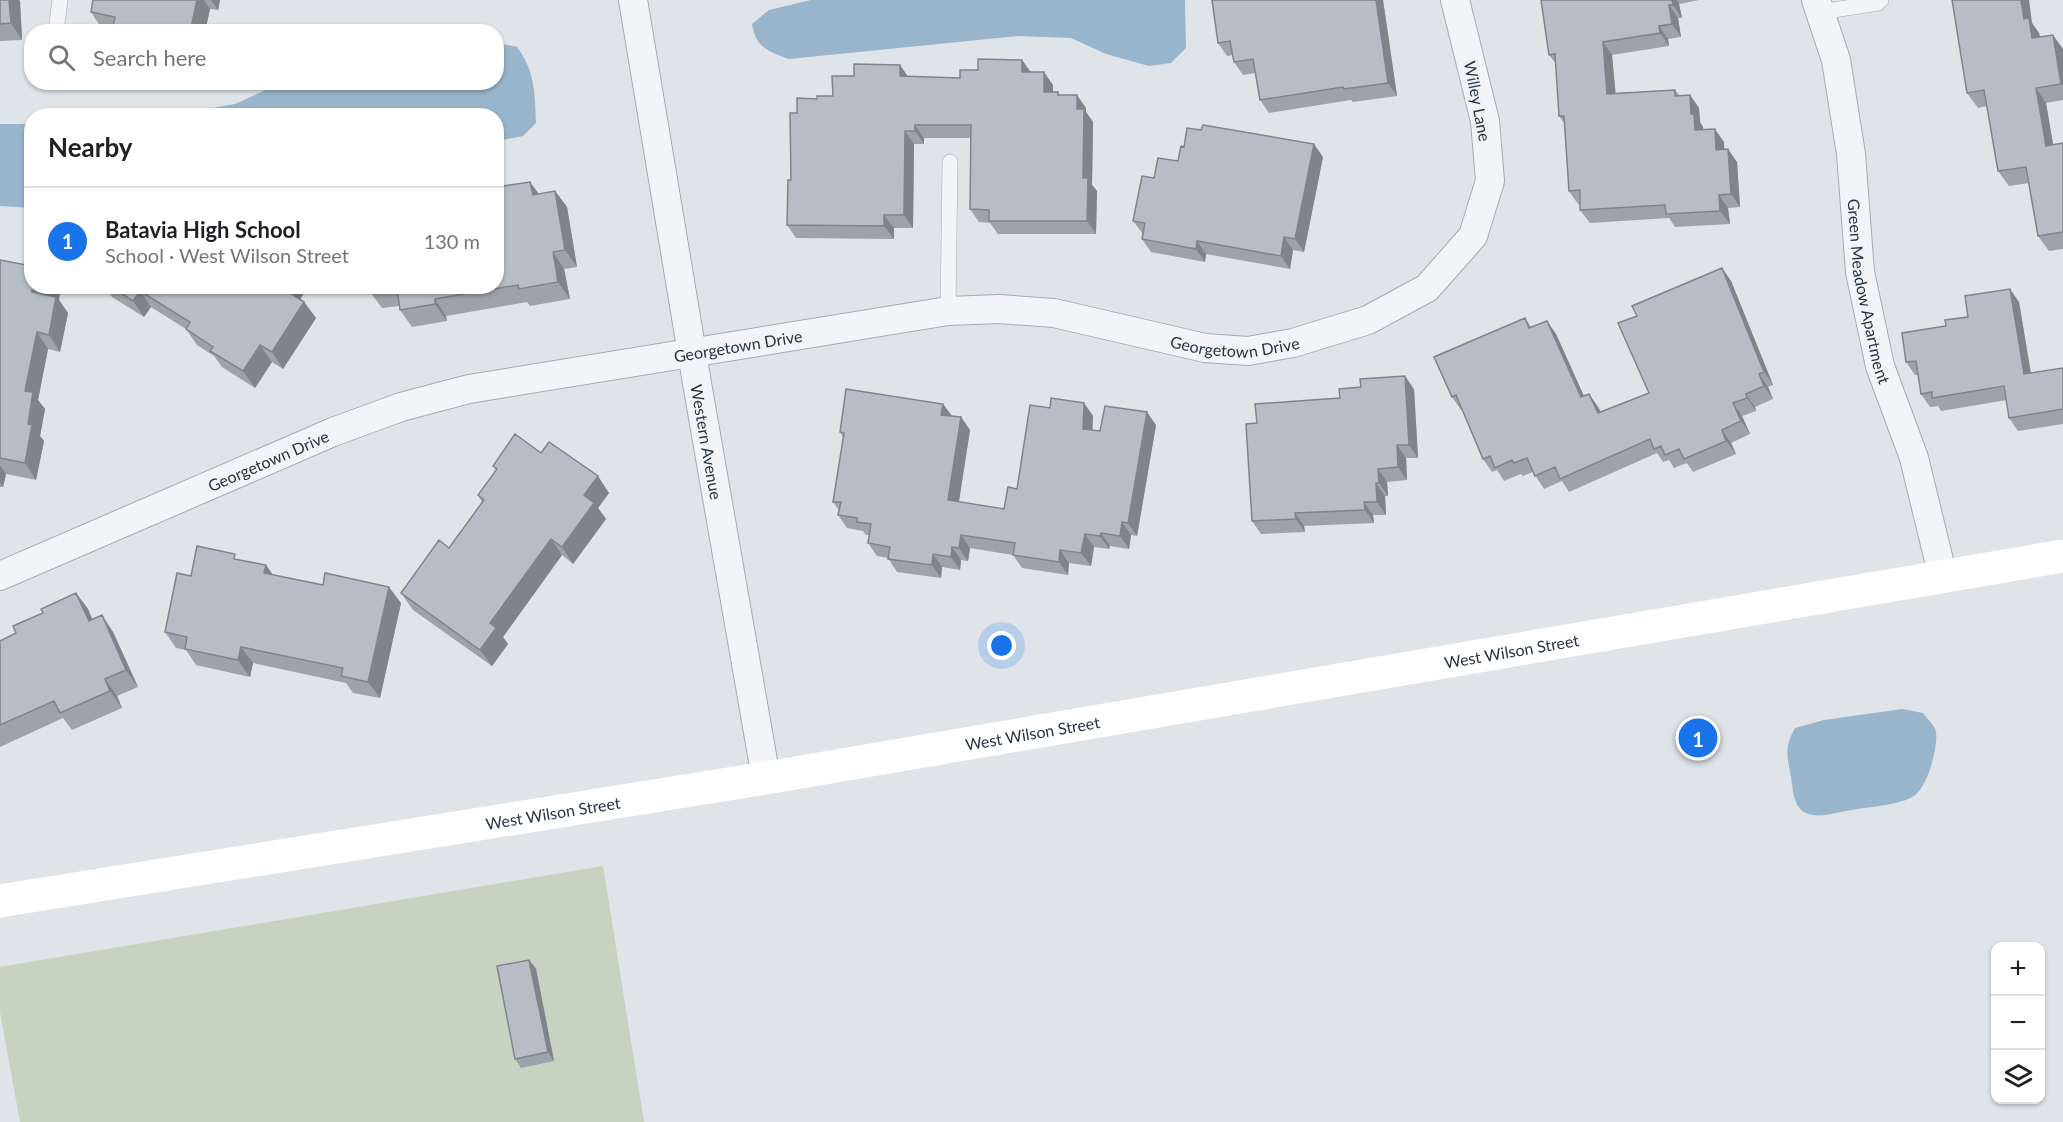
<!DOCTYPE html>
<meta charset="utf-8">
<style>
body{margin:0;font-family:Lato,sans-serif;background:#f6f6f6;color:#202124}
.controls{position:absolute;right:18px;bottom:18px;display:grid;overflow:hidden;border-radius:12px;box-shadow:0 2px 4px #0004}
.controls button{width:54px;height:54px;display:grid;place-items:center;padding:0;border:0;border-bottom:2px solid #e0e0e0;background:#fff;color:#202124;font:30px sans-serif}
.you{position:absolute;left:1002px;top:646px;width:21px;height:21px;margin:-15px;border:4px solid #fff;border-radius:50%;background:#1a73e8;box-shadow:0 0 0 9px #1a73e833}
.badge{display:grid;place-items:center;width:39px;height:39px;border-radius:50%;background:#1a73e8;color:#fff;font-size:20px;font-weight:700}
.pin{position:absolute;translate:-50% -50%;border:3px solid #fff;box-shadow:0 2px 6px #0006}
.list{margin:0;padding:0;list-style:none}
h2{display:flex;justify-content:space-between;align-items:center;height:78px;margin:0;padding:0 24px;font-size:26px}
h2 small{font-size:20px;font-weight:400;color:#757577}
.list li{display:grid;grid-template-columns:39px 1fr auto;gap:18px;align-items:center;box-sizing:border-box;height:108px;padding:0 24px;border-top:2px solid #e0e0e0}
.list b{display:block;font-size:22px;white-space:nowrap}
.list p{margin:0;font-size:20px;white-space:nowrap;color:#757577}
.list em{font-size:20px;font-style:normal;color:#757577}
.icon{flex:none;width:33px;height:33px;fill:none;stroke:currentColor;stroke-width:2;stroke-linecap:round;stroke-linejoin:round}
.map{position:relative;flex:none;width:2063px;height:1122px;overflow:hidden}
.search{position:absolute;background:#fff;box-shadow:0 2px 4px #0004;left:24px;top:24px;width:480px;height:66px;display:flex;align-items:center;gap:15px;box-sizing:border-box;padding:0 21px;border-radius:24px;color:#757577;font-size:22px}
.panel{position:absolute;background:#fff;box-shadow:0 2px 4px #0004;left:24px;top:108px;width:480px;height:186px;border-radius:24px}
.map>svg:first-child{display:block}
.green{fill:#c6d3c0}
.water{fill:#99b5cb}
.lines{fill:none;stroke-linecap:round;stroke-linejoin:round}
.service-casing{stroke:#a4abb3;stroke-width:16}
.minor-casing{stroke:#a4abb3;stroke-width:30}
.service{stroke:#f2f4f7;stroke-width:15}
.minor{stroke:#f2f4f7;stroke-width:28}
.secondary{stroke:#fff;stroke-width:33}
.wall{fill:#9da3aa}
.shaded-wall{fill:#7f848b}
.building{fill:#b6bdc6;stroke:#7f848b;stroke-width:1.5}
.labels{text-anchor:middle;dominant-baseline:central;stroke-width:6;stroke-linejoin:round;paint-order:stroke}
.street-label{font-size:16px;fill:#273341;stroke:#eff3f6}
</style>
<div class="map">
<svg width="2063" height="1122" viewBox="0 0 2063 1122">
<rect width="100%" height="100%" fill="#dfe4e9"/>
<!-- green -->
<path class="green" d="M 603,866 L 644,1122 L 20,1122 L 0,1012 L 0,967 Z"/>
<!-- water -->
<path class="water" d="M 811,0 L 1185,0 L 1186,48 L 1171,63 L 1149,66 L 1106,54 L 1071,38 L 1018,36 L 789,59 C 768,51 756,48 752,24 L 769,10 Z
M 497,43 L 517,47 C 535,71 535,93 536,123 L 523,136 L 497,141 L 496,116 L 173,115 L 235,104 L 281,83 L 496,82 Z
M 106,108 L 122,109 L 145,115 L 77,115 Z
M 0,124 L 31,124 L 31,208 L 0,206 Z
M 1902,709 L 1923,713 C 1927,718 1935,726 1936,732 C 1938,748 1928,786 1914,796 C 1900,805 1868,807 1851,810 C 1838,812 1819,819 1806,813 C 1793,807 1793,789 1791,777 C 1787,755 1784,748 1795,728 L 1824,720 Z"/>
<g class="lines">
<defs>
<path id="service" d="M 1820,12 L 1878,3 L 1881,0
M 56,31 L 60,0
M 948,311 L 950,162"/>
<g id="minor">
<path id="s1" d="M 633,0 L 698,389 L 766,778"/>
<path id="s2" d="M 1816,0 L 1836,60 L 1851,154 L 1860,272 L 1880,366 L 1914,458 L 1943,577"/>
<path id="s3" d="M 0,576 L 333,432 L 401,407 L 469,389 L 948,311 L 999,309 L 1054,313 L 1205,348 L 1248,351 L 1293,343 L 1368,320 L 1427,288 L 1473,236 L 1490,181 L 1485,121 L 1455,0"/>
</g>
</defs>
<!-- service casing -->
<use href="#service" class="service-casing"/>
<!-- minor casing -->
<use href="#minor" class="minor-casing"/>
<!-- service -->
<use href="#service" class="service"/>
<!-- minor -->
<use href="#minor" class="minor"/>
<!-- secondary -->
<path class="secondary" id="s4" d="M 0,901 L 766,778 L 2063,556"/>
</g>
<!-- wall -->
<path class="wall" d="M 0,0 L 20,1 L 22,40 L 0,41 Z
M 93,0 L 220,0 L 218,10 L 210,9 L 205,32 L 112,32 L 112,31 L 102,29 L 91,12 Z
M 1212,0 L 1383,0 L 1397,96 L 1353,102 L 1351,100 L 1269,113 L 1260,100 L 1255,73 L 1243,75 L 1234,62 L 1233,55 L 1227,56 L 1218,43 Z
M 1541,0 L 1699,0 L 1679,4 L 1682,18 L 1678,18 L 1681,37 L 1668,39 L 1669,46 L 1612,55 L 1615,93 L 1675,90 L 1679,95 L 1690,95 L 1699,108 L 1700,122 L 1703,127 L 1703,129 L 1724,142 L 1724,149 L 1737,162 L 1740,207 L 1728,208 L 1730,224 L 1675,227 L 1669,218 L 1590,223 L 1580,210 L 1580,204 L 1578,204 L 1569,191 L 1564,123 L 1559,116 L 1556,64 L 1549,55 Z
M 2032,23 L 2039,33 L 2040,37 L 2063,49 L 2063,100 L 2046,103 L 2053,145 L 2063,143 L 2063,249 L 2049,251 L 2038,236 L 2029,183 L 2009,186 L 1998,171 L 1987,106 L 1978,108 L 1967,93 Z
M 1022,60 L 1031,72 L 1053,85 L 1053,92 L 1086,108 L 1086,112 L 1093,122 L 1092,185 L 1097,191 L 1096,234 L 998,234 L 990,223 L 979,222 L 970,209 L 970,138 L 924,138 L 924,144 L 914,144 L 913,228 L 894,228 L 894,239 L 796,238 L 787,225 L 797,113 L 817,99 L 833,96 L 908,76 L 960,78 L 978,70 Z
M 1323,157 L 1304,252 L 1293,250 L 1290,269 L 1206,254 L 1205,262 L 1151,252 L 1142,239 L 1143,234 L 1133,221 L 1154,178 L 1178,161 Z
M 555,191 L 567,207 L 577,267 L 564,269 L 570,299 L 530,306 L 527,302 L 446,316 L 447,321 L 412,327 L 400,310 L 399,306 L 382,308 L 370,292 L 539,194 Z
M 0,260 L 32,286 L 61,286 L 59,300 L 68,313 L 60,352 L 48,349 L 38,400 L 45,409 L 40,436 L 44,441 L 36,480 L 6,474 L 3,487 L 0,487 Z
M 1722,268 L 1731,281 L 1773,385 L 1768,387 L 1773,399 L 1755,407 L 1756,411 L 1742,416 L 1750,434 L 1731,443 L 1736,454 L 1693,472 L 1687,463 L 1674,468 L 1669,460 L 1663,462 L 1657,453 L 1569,492 L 1562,481 L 1544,489 L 1533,472 L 1523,476 L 1521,474 L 1504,481 L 1497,470 L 1492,472 L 1483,459 L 1462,410 L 1461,410 L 1452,397 L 1525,318 L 1531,327 L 1556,334 L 1584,396 L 1589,394 L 1598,407 L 1601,412 L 1649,393 L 1637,316 Z
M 104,286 L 296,286 L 303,295 L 300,299 L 304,302 L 316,318 L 283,369 L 272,362 L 255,388 L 222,367 L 214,356 L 197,345 L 186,329 L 151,307 L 144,317 L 112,297 Z
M 2019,302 L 2031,373 L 2063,368 L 2063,424 L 2018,431 L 2009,418 L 2007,400 L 1941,411 L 1938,406 L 1930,407 L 1921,394 L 1918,375 L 1915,375 L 1906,362 L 1946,326 L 1968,317 Z
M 1414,389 L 1418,458 L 1406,458 L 1407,480 L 1387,482 L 1388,496 L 1385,496 L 1386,515 L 1373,515 L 1374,523 L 1304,526 L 1305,532 L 1261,534 L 1252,521 L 1340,398 Z
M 1084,403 L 1093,416 L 1092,430 L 1100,431 L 1156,425 L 1137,536 L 1131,535 L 1129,549 L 1110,546 L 1109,549 L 1094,547 L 1091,566 L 1069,563 L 1068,575 L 1022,568 L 1013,555 L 970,548 L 968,561 L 961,560 L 960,570 L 942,567 L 941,578 L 897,572 L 888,558 L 877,556 L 868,543 L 869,535 L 866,535 L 863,531 L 847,528 L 838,515 L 839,510 L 833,502 L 843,437 L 840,432 L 952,416 L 961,417 L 970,430 L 959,502 L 1004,509 L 1017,489 L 1050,408 Z
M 541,453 L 609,493 L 598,508 L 606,519 L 573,564 L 562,555 L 503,637 L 508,644 L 492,666 L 413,610 L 401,593 L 449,548 L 482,502 L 478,495 L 496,470 L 493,466 Z
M 239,560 L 266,565 L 273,575 L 401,603 L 380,698 L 353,693 L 346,683 L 253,663 L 250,677 L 196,665 L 186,650 L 176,648 L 165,632 L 191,576 Z
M 76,593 L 88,609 L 92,619 L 113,632 L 138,687 L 117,696 L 122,708 L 72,730 L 63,718 L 0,747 L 0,641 L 16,633 L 43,613 Z
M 529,960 L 536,969 L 554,1061 L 521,1068 L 515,1059 Z"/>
<!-- shaded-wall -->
<path class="shaded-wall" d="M 9,0 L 19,0 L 20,1 L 22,40 L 11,23 Z
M 197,0 L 204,0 L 210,9 L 205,32 L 190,32 Z
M 211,0 L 220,0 L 218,10 Z
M 1376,0 L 1383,0 L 1397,96 L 1388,83 Z
M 1672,0 L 1677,0 L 1679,4 L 1682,18 L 1673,5 Z
M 2021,0 L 2029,0 L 2032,23 L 2039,33 L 2043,53 L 2032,38 L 2024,19 Z
M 1669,5 L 1678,18 L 1681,37 L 1672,24 Z
M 1659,26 L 1668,39 L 1669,46 L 1660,33 Z
M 2053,35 L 2063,49 L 2063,86 L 2061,84 Z
M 1603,42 L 1612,55 L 1617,107 L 1607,94 Z
M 1022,60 L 1031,73 L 1022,72 Z
M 900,65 L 909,78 L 900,76 Z
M 1044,72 L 1053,85 L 1053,105 L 1044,92 Z
M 2036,88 L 2046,103 L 2056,162 L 2046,146 Z
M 1077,95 L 1086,108 L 1086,112 L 1093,122 L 1092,185 L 1097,191 L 1096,234 L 1087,221 L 1077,109 Z
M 1690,95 L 1699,108 L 1700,122 L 1703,127 L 1704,143 L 1695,130 L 1691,114 Z
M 915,125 L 924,138 L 924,144 L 915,131 Z
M 1715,129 L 1724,142 L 1725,163 L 1716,150 Z
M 905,131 L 914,144 L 913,228 L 904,215 Z
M 1314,144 L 1323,157 L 1304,252 L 1295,239 Z
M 1728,149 L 1737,162 L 1740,207 L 1731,194 Z
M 530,182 L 542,198 L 533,195 Z
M 555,191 L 567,207 L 577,267 L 565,250 Z
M 1719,195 L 1728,208 L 1730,224 L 1720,211 Z
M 884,215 L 894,228 L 894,239 L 884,226 Z
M 1284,237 L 1293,250 L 1290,269 L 1281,256 Z
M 1197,241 L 1206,254 L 1205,262 L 1196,249 Z
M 553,252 L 564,269 L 570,299 L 558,282 Z
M 1722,268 L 1731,281 L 1773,385 L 1764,372 Z
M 47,286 L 61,286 L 59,300 L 68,313 L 60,352 L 49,335 L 55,304 L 46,292 Z
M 286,286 L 296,286 L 303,295 L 296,306 L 284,289 Z
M 2010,289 L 2019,302 L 2033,387 L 2024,374 Z
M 140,291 L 151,307 L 144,317 L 133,301 Z
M 435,299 L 446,316 L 447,321 L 435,304 Z
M 304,302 L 316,318 L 283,369 L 272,352 Z
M 1547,321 L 1556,334 L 1590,410 L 1581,397 Z
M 37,332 L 48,349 L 38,400 L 45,409 L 40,436 L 44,441 L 36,480 L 25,463 L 25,391 Z
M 260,345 L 272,362 L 255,388 L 243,371 Z
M 1759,374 L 1768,387 L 1773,399 L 1764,386 Z
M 1405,376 L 1414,389 L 1418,458 L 1409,445 Z
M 1589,394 L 1598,407 L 1607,426 L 1598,413 Z
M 1746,394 L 1755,407 L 1756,411 L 1747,398 Z
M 1084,403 L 1093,416 L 1092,442 L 1083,429 Z
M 1733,403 L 1742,416 L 1750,434 L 1741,421 Z
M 943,404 L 953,417 L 941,415 Z
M 1147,412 L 1156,425 L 1137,536 L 1128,523 Z
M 961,417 L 970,430 L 957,513 L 948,500 Z
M 1722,430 L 1731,443 L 1736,454 L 1726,441 Z
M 1397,445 L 1406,458 L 1407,480 L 1398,467 Z
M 0,465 L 6,474 L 3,487 L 0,483 Z
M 1378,469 L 1387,482 L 1388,496 L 1379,483 Z
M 598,476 L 609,493 L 598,508 L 606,519 L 573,564 L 562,547 L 584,495 Z
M 1376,483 L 1385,496 L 1386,515 L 1377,502 Z
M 1364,502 L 1373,515 L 1374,523 L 1365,510 Z
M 1295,513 L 1304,526 L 1305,532 L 1296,519 Z
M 1122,522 L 1131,535 L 1129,549 L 1120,536 Z
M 1101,533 L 1110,546 L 1109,549 L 1100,536 Z
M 1085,534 L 1094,547 L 1091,566 L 1081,553 Z
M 961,535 L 970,548 L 968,561 L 959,548 Z
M 551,539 L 562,555 L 503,637 L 508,644 L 492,666 L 480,650 L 490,623 Z
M 952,547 L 961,560 L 960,570 L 951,557 Z
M 1060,550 L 1069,563 L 1068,575 L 1059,562 Z
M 933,554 L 942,567 L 941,578 L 932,565 Z
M 266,565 L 277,581 L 264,573 Z
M 389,587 L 401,603 L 380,698 L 368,682 Z
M 76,593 L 88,609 L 100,638 L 89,621 Z
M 102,615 L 113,632 L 138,687 L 126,670 Z
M 241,647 L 253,663 L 250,677 L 238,660 Z
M 105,679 L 117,696 L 122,708 L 110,691 Z
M 529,960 L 536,969 L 554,1061 L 548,1052 Z"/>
<!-- building -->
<path class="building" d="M 0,0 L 9,0 L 11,23 L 0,24 Z
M 93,0 L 197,0 L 190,32 L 112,32 L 115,17 L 91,12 Z
M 1212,0 L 1376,0 L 1388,83 L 1344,89 L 1343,87 L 1260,100 L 1253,59 L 1234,62 L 1230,41 L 1218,43 Z
M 1541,0 L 1672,0 L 1673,5 L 1669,5 L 1672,24 L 1659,26 L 1660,33 L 1603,42 L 1607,94 L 1675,90 L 1675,96 L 1690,95 L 1691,114 L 1694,114 L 1695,130 L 1715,129 L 1716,150 L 1728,149 L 1731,194 L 1719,195 L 1720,211 L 1666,214 L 1665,205 L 1580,210 L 1580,190 L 1569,191 L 1564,116 L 1559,116 L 1555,54 L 1549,55 Z
M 1952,0 L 2021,0 L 2024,19 L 2029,18 L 2032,38 L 2053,35 L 2061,84 L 2036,88 L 2046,146 L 2063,143 L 2063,232 L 2038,236 L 2026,167 L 1998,171 L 1984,90 L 1967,93 Z
M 978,59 L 1022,60 L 1022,72 L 1044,72 L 1044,92 L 1058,92 L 1058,95 L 1077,95 L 1077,109 L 1084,109 L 1083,178 L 1088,178 L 1087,221 L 989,221 L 989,210 L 970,209 L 971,125 L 915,125 L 915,131 L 905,131 L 904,215 L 884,215 L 884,226 L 787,225 L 788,180 L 791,180 L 790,113 L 797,113 L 797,98 L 817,99 L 817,96 L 833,96 L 832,76 L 854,76 L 854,64 L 900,65 L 900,76 L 960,78 L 960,70 L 978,70 Z
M 1203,125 L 1314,144 L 1295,239 L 1284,237 L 1281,256 L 1197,241 L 1196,249 L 1142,239 L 1145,223 L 1133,221 L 1142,176 L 1154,178 L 1158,158 L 1178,161 L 1181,146 L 1184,147 L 1187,128 L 1201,130 Z
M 530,182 L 533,195 L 555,191 L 565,250 L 553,252 L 558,282 L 519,289 L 518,285 L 435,299 L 435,304 L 400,310 L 397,288 L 370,292 L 369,286 L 496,286 L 496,187 Z
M 0,260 L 32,266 L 32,286 L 47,286 L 46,292 L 32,290 L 32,292 L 56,297 L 49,335 L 37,332 L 25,391 L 33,392 L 28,424 L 32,425 L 25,463 L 0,458 Z
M 1722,268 L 1764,372 L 1759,374 L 1764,386 L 1746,394 L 1747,398 L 1733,403 L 1741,421 L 1722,430 L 1726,441 L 1684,459 L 1679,449 L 1665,455 L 1661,446 L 1654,449 L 1650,439 L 1560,479 L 1555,467 L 1535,476 L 1527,458 L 1514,463 L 1512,460 L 1495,468 L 1490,456 L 1483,459 L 1456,395 L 1452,397 L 1434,357 L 1525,318 L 1529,328 L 1547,321 L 1581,397 L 1589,394 L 1598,413 L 1649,393 L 1618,323 L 1637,316 L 1632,306 Z
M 110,286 L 286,286 L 284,289 L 304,302 L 272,352 L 260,345 L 243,371 L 210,351 L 213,347 L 186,329 L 190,322 L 140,291 L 133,301 Z
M 2010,289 L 2024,374 L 2063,368 L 2063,409 L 2009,418 L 2004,386 L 1932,398 L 1932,392 L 1921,394 L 1916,361 L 1906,362 L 1902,333 L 1946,326 L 1945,320 L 1968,317 L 1965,296 Z
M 1405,376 L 1409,445 L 1397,445 L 1398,467 L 1378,469 L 1379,483 L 1376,483 L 1377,502 L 1364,502 L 1365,510 L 1295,513 L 1296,519 L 1252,521 L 1246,424 L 1257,423 L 1255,404 L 1340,398 L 1339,389 L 1361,387 L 1360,379 Z
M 846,389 L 943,404 L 941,415 L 961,417 L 948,500 L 1004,509 L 1008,487 L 1017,489 L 1030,405 L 1050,408 L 1051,398 L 1084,403 L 1083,429 L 1100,431 L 1105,406 L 1147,412 L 1128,523 L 1122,522 L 1120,536 L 1101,533 L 1100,536 L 1085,534 L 1081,553 L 1060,550 L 1059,562 L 1013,555 L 1015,543 L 961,535 L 959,548 L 952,547 L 951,557 L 933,554 L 932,565 L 888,559 L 890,547 L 868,543 L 871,524 L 857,522 L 857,518 L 838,515 L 841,502 L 833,502 L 844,433 L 840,432 Z
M 515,434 L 541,453 L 549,442 L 598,476 L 584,495 L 594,503 L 562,547 L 551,539 L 490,623 L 496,628 L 480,650 L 401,593 L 439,540 L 449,548 L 484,500 L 478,495 L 497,469 L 493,466 Z
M 197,546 L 235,554 L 234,559 L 266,565 L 264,573 L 323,585 L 325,573 L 389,587 L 368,682 L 341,676 L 343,668 L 241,647 L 238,660 L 185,649 L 187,637 L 165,632 L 177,573 L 191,576 Z
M 76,593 L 89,621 L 102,615 L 126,670 L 105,679 L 110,691 L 60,713 L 54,701 L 0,725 L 0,641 L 16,633 L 13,626 L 43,613 L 41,609 Z
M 529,960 L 548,1052 L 515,1059 L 497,966 Z"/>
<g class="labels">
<!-- street labels -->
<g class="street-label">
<text transform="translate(1478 101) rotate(79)">Willey Lane</text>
<text stroke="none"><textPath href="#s2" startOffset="297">Green Meadow Apartment</textPath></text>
<text stroke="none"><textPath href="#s3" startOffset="1282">Georgetown Drive</textPath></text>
<text stroke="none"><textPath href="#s3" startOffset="778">Georgetown Drive</textPath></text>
<text stroke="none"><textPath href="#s1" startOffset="448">Western Avenue</textPath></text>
<text stroke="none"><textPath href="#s3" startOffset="292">Georgetown Drive</textPath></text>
<text stroke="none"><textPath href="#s4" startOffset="1532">West Wilson Street</textPath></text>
<text stroke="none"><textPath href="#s4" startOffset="1046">West Wilson Street</textPath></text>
<text stroke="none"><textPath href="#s4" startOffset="560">West Wilson Street</textPath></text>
</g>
</g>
</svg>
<div class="controls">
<button>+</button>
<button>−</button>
<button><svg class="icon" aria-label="layers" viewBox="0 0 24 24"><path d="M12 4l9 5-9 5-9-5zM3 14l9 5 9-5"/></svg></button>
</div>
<div class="you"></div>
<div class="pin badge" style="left:1698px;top:738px">1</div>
<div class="search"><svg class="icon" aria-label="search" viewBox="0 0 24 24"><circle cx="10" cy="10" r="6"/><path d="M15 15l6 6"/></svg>Search here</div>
<section class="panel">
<h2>Nearby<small></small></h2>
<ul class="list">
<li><span class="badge">1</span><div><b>Batavia High School</b><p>School · West Wilson Street</p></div><em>130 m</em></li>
</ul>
</section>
</div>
